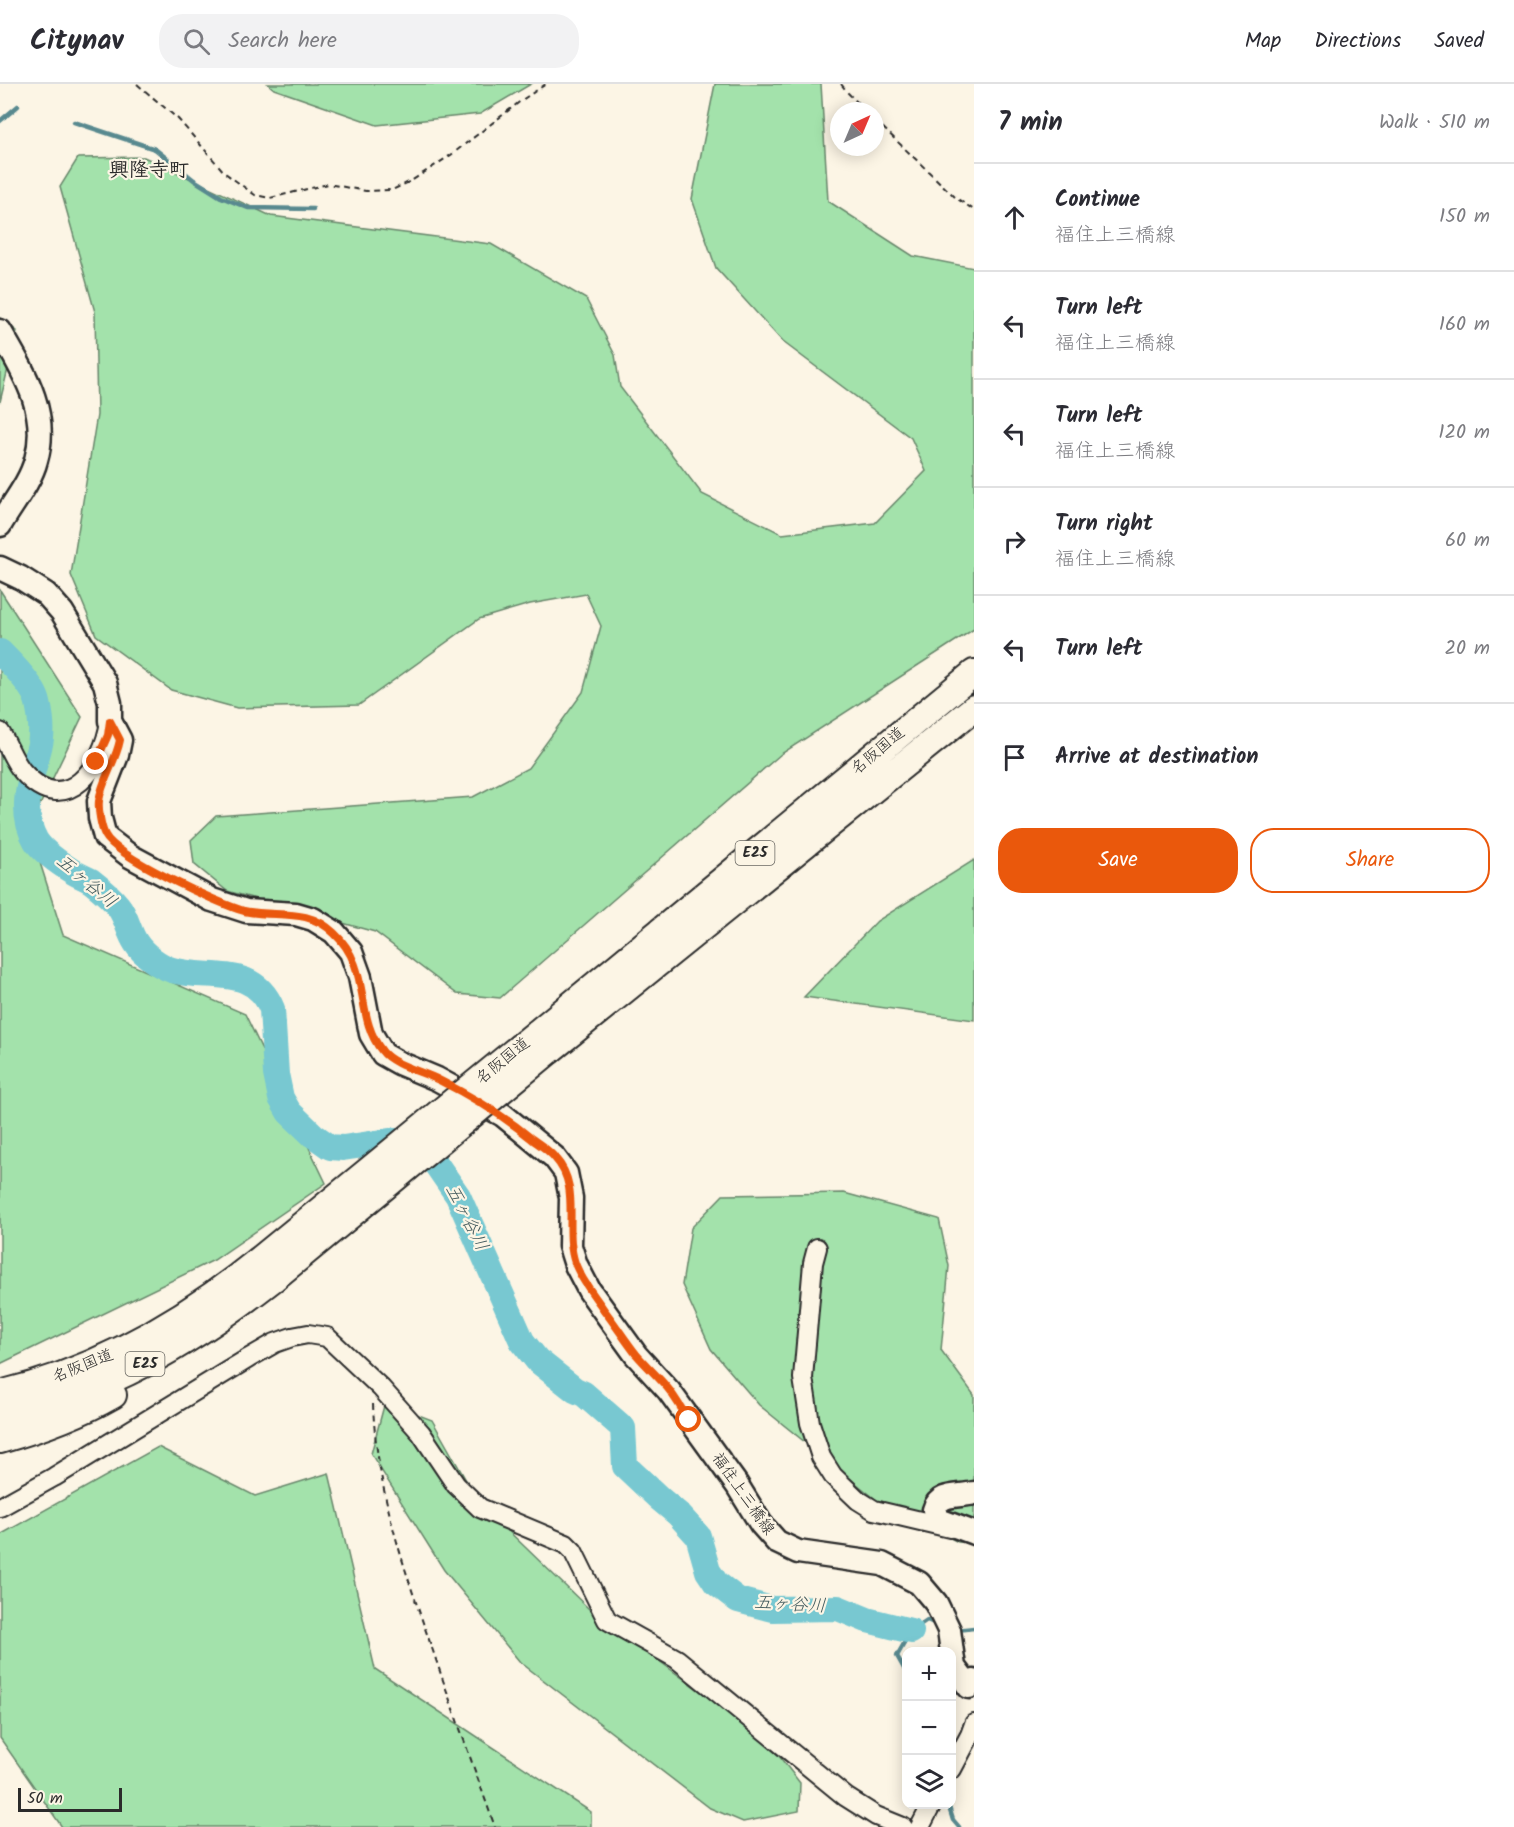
<!DOCTYPE html>
<meta charset="utf-8">
<style>
body{margin:0;font-family:Kalam,"Klee One",sans-serif;background:#f2f2f3;color:#2b2b33}
.controls{position:absolute;right:18px;bottom:18px;display:grid;overflow:hidden;border-radius:12px;box-shadow:0 3px 15px #0003}
.controls button{width:54px;height:54px;display:grid;place-items:center;padding:0;border:0;border-bottom:2px solid #e1e1e2;background:#fff;color:#2b2b33;font:30px sans-serif}
.compass{position:absolute;left:830px;top:18px;width:54px;height:54px;border-radius:50%;background:#fff;box-shadow:0 3px 15px #0003;rotate:44deg}
.scale{position:absolute;left:18px;bottom:15px;width:104px;box-sizing:border-box;padding-left:6px;border:3px solid #2b2b2b;border-top:0;font-size:16px;line-height:21px;white-space:nowrap;color:#2b2b2b;-webkit-text-stroke:4px #fcf5e5;paint-order:stroke}
.stop{position:absolute;width:18px;height:18px;margin:-14px;border:4px solid #ea580c;border-radius:50%;background:#fff}
.stop.end{background:#ea580c;border-color:#fff;box-shadow:0 2px 6px #0008}
.list{margin:0;padding:0;list-style:none}
h2{display:flex;justify-content:space-between;align-items:center;height:78px;margin:0;padding:0 24px;font-size:26px}
h2 small{font-size:20px;font-weight:400;color:#7c7c81}
.list li{display:grid;grid-template-columns:39px 1fr auto;gap:18px;align-items:center;box-sizing:border-box;height:108px;padding:0 24px;border-top:2px solid #e1e1e2}
.list b{display:block;font-size:22px;white-space:nowrap}
.list p{margin:0;font-size:20px;white-space:nowrap;color:#7c7c81}
.list em{font-size:20px;font-style:normal;color:#7c7c81}
.actions{display:flex;gap:12px;padding:18px 24px}
.actions a{flex:1;padding:14px 0;border:2px solid #ea580c;border-radius:24px;text-align:center;font-size:21px;color:#ea580c}
.actions .main{background:#ea580c;color:#fff}
.icon{flex:none;width:33px;height:33px;fill:none;stroke:currentColor;stroke-width:2;stroke-linecap:round;stroke-linejoin:round}
.map{position:relative;flex:none;width:974px;height:1743px;overflow:hidden}
header{display:flex;align-items:center;gap:36px;box-sizing:border-box;height:84px;padding:0 30px;background:#fff;border-bottom:2px solid #e1e1e2}
header strong{font-size:28px}
nav{display:flex;gap:33px;margin-inline-start:auto;font-size:21px}
.search{width:420px;height:54px;background:#f2f2f3;display:flex;align-items:center;gap:15px;box-sizing:border-box;padding:0 21px;border-radius:24px;color:#7c7c81;font-size:22px}
main{display:flex}
aside{flex:1;background:#fff}
.map>svg:first-child{display:block}
.green{fill:#a3e2ab;stroke:#67866b;stroke-width:1.5}
.lines{fill:none;stroke-linecap:round;stroke-linejoin:round}
.stream{stroke:#59898f;stroke-width:4.5}
.river{stroke:#78c8d1;stroke-width:26}
.minor-casing{stroke:#2b2b2b;stroke-width:22}
.major-casing{stroke:#2b2b2b;stroke-width:27}
.highway-casing{stroke:#2b2b2b;stroke-width:30}
.path{stroke:#2b2b2b;stroke-width:2;stroke-dasharray:6 4.5;stroke-linecap:butt}
.minor{stroke:#fcf5e5;stroke-width:18}
.major{stroke:#fcf5e5;stroke-width:22}
.highway{stroke:#fcf5e5;stroke-width:26}
.highway-bridge-casing{stroke:#2b2b2b;stroke-width:30;stroke-linecap:butt}
.highway-bridge{stroke:#fcf5e5;stroke-width:26}
.route{stroke:#ea580c;stroke-width:8}
.labels{text-anchor:middle;dominant-baseline:central;stroke-width:4.5;stroke-linejoin:round;paint-order:stroke}
.shield{fill:#fcf5e5;stroke:#6a6863;stroke-width:1.5}
.shield-label{font-size:15px;font-weight:bold;fill:#2b2b2b}
.street-label{font-size:16px;fill:#2b2b2b;stroke:#fcf5e5}
.water-label{font-size:18px;font-style:italic;fill:#425a5d;stroke:#fcf5e5}
.quarter-label{font-size:20px;font-weight:bold;fill:#2b2b2b;stroke:#fcf5e5}
</style>
<header>
<strong>Citynav</strong>
<div class="search"><svg class="icon" aria-label="search" viewBox="0 0 24 24"><circle cx="10" cy="10" r="6"/><path d="M15 15l6 6"/></svg>Search here</div>
<nav><a>Map</a><a>Directions</a><a>Saved</a></nav>
</header>
<main>
<div class="map">
<svg width="974" height="1743" viewBox="0 0 974 1743">
<rect width="100%" height="100%" fill="#fcf5e5"/>
<filter id="ink" filterUnits="userSpaceOnUse"><feTurbulence type="fractalNoise" baseFrequency=".0167" numOctaves="2"/><feDisplacementMap in="SourceGraphic" scale="12" xChannelSelector="R" yChannelSelector="G"/><feConvolveMatrix kernelMatrix="1 2 1 2 8 2 1 2 1" color-interpolation-filters="sRGB"/></filter>
<g filter="url(#ink)">
<!-- green -->
<path class="green" d="M 268,0 L 531,0 L 480,30 L 377,41 L 274,5 Z
M 715,0 L 821,0 L 828,117 L 913,172 L 974,184 L 974,545 L 781,670 L 500,914 L 457,910 L 375,848 L 227,807 L 194,780 L 191,756 L 216,732 L 473,713 L 528,684 L 583,608 L 601,542 L 586,510 L 530,520 L 479,535 L 359,621 L 237,624 L 171,606 L 96,551 L 71,491 L 97,331 L 95,228 L 60,103 L 78,74 L 144,73 L 271,132 L 491,160 L 586,215 L 615,271 L 620,303 L 702,410 L 782,450 L 875,439 L 926,387 L 911,354 L 783,258 L 716,184 L 692,115 Z
M 0,234 L 17,247 L 0,318 Z
M 0,506 L 82,633 L 29,744 L 63,851 L 245,930 L 326,1099 L 214,1176 L 0,1280 Z
M 974,776 L 974,936 L 804,913 L 877,837 Z
M 844,1109 L 939,1135 L 949,1182 L 941,1266 L 974,1311 L 974,1459 L 958,1458 L 878,1417 L 759,1321 L 711,1265 L 682,1201 L 691,1144 L 723,1111 Z
M 385,1318 L 432,1336 L 466,1396 L 494,1433 L 589,1525 L 739,1636 L 779,1672 L 800,1699 L 799,1727 L 743,1738 L 710,1724 L 520,1578 L 444,1486 L 371,1370 Z
M 158,1363 L 255,1412 L 329,1389 L 375,1585 L 591,1728 L 591,1743 L 62,1743 L 0,1654 L 0,1451 Z"/>
<g class="lines">
<!-- stream -->
<path class="stream" d="M 0,37 L 18,22
M 74,38 L 155,65 L 194,96 L 221,113 L 248,124 L 313,125
M 956,1546 L 974,1544
M 906,1588 L 897,1572 L 911,1547 L 927,1536 L 934,1539
M 948,1720 L 953,1736 L 959,1743"/>
<!-- river -->
<path class="river" d="M 0,568 C 11,579 35,603 38,619 C 41,632 43,651 39,664 C 31,695 18,726 36,757 C 44,769 62,781 75,789 C 80,792 86,794 91,797 C 100,804 111,813 118,822 C 127,833 128,847 136,859 C 143,870 159,882 172,886 C 210,897 253,879 272,925 L 276,990 L 281,1014 L 289,1028 L 313,1051 L 330,1063 L 343,1064 L 396,1056 L 406,1057 L 417,1064 L 436,1080 L 458,1112 L 522,1257 L 537,1276 L 575,1306 L 584,1310 L 623,1344 L 625,1382 L 660,1415 L 678,1430 L 698,1452 L 708,1487 L 716,1499 L 738,1516 L 772,1525 L 838,1524 L 867,1536 L 911,1547"/>
<defs>
<path id="minor" d="M 0,648 C 8,660 13,677 23,688 C 66,737 104,681 110,637
M 817,1164 L 813,1179 L 803,1294 L 810,1339 L 821,1373 L 833,1392 L 858,1416 L 874,1426 L 950,1444
M 0,1423 L 54,1393 L 249,1274 L 275,1259 L 292,1253 L 308,1250 L 327,1253 L 381,1304 L 421,1349 L 456,1401 L 480,1424 L 566,1460 L 573,1467 L 607,1536 L 677,1575 L 846,1713 L 876,1732 L 903,1743
M 952,1685 L 970,1651 L 974,1640
M 920,1743 L 932,1720"/>
<path id="major" d="M 0,247 C 23,287 50,328 36,376 C 30,399 12,420 0,441
M 0,484 L 21,494 L 46,510 L 62,528 L 105,599 L 110,619 L 110,637 L 120,656 L 117,671 L 99,717 L 100,734 L 105,753 L 130,772 L 212,816 L 246,827 L 296,830 L 313,835 L 334,848 L 351,868 L 360,893 L 371,950 L 383,970 L 399,979 L 437,995 L 503,1031 L 554,1073 L 566,1089 L 571,1114 L 570,1162 L 576,1181 L 589,1206 L 636,1271 L 669,1307 L 737,1401 L 761,1440 L 777,1458 L 798,1468 L 882,1480 L 919,1499 L 936,1519 L 949,1546 L 954,1583 L 969,1603 L 974,1597
M 974,1409 C 959,1413 939,1408 934,1426 L 939,1436 L 974,1449"/>
<path id="highway" d="M 537,949 L 974,589
M 550,966 L 974,624
M 0,1310 C 97,1287 181,1239 258,1177
M 0,1333 C 108,1308 188,1261 274,1194
M 0,1356 C 39,1345 78,1331 113,1311"/>
</defs>
<!-- minor casing -->
<use href="#minor" class="minor-casing"/>
<!-- major casing -->
<use href="#major" class="major-casing"/>
<!-- highway casing -->
<use href="#highway" class="highway-casing"/>
<!-- path -->
<path class="path" d="M 137,0 L 178,35 L 225,89 L 255,111 L 270,114 L 328,100 L 366,107 L 392,106 L 411,97 L 451,71 L 522,16 L 546,0
M 841,0 L 848,9 L 866,27
M 875,36 L 956,114 L 974,126
M 373,1320 C 376,1405 405,1488 433,1567 C 453,1626 474,1684 495,1743"/>
<!-- minor -->
<use href="#minor" class="minor"/>
<!-- major -->
<use href="#major" class="major"/>
<!-- highway -->
<use href="#highway" class="highway"/>
<defs>
<path id="highway-bridge" d="M 258,1177 L 537,949
M 274,1194 L 550,966"/>
</defs>
<!-- highway-bridge casing -->
<use href="#highway-bridge" class="highway-bridge-casing"/>
<!-- highway-bridge -->
<use href="#highway-bridge" class="highway-bridge"/>
</g>
</g>
<g class="lines" filter="url(#ink)">
<!-- route -->
<path class="route" d="M 96,678 L 108,651 L 110,637 L 120,656 C 116,677 102,696 99,717 C 98,726 101,743 105,751 C 116,773 219,820 244,827 C 277,834 307,823 334,849 C 372,884 354,932 382,967 C 392,981 424,988 439,996 C 473,1013 503,1031 532,1055 C 540,1061 549,1066 555,1074 C 582,1103 563,1144 575,1179 C 581,1196 594,1211 604,1226 C 615,1240 625,1256 636,1270 C 647,1283 660,1294 670,1307 C 677,1317 683,1327 689,1336"/>
</g>
<g class="labels">
<!-- shield labels -->
<g class="shield">
<rect x="735.5" y="757" width="39" height="24" rx="4.5"/>
<rect x="125.5" y="1268" width="39" height="24" rx="4.5"/>
</g>
<g class="shield-label">
<text x="755" y="769">E25</text>
<text x="145" y="1280">E25</text>
</g>
<!-- street labels -->
<g class="street-label">
<text transform="translate(878 667) rotate(-40)">名阪国道</text>
<text transform="translate(503 977) rotate(-39)">名阪国道</text>
<text transform="translate(83 1282) rotate(-22)">名阪国道</text>
<text transform="translate(743 1410) rotate(55)">福住上三橋線</text>
</g>
<!-- water labels -->
<g class="water-label">
<text transform="translate(86 798) rotate(40)">五ヶ谷川</text>
<text transform="translate(466 1134) rotate(63)">五ヶ谷川</text>
<text transform="translate(790 1521) rotate(3)">五ヶ谷川</text>
</g>
<!-- quarter labels -->
<g class="quarter-label">
<text x="149" y="87">興隆寺町</text>
</g>
</g>
</svg>
<div class="controls">
<button>+</button>
<button>−</button>
<button><svg class="icon" aria-label="layers" viewBox="0 0 24 24"><path d="M12 4l9 5-9 5-9-5zM3 14l9 5 9-5"/></svg></button>
</div>
<svg class="compass" viewBox="-18 -18 36 36"><path d="M0-13l5 13h-10z" fill="#e53935"/><path d="M0 13l5-13h-10z" fill="#7c7c81"/></svg>
<div class="scale">50 m</div>
<div class="stop" style="left:689px;top:1336px"></div>
<div class="stop end" style="left:96px;top:678px"></div>
</div>
<aside>
<h2>7 min<small>Walk · 510 m</small></h2>
<ul class="list">
<li><svg class="icon" aria-label="ahead" viewBox="0 0 24 24"><path d="M12 20V5M6 11l6-6 6 6"/></svg><div><b>Continue</b><p>福住上三橋線</p></div><em>150 m</em></li>
<li><svg class="icon" aria-label="left" viewBox="0 0 24 24"><path d="M17 20v-9H6M10 6l-5 5 5 5"/></svg><div><b>Turn left</b><p>福住上三橋線</p></div><em>160 m</em></li>
<li><svg class="icon" aria-label="left" viewBox="0 0 24 24"><path d="M17 20v-9H6M10 6l-5 5 5 5"/></svg><div><b>Turn left</b><p>福住上三橋線</p></div><em>120 m</em></li>
<li><svg class="icon" aria-label="right" viewBox="0 0 24 24"><path d="M7 20v-9h11M14 6l5 5-5 5"/></svg><div><b>Turn right</b><p>福住上三橋線</p></div><em>60 m</em></li>
<li><svg class="icon" aria-label="left" viewBox="0 0 24 24"><path d="M17 20v-9H6M10 6l-5 5 5 5"/></svg><div><b>Turn left</b></div><em>20 m</em></li>
<li><svg class="icon" aria-label="arrive" viewBox="0 0 24 24"><path d="M6 21V4h12l-3 4 3 4H6"/></svg><div><b>Arrive at destination</b></div></li>
</ul>
<div class="actions"><a class="main">Save</a><a>Share</a></div>
</aside>
</main>
